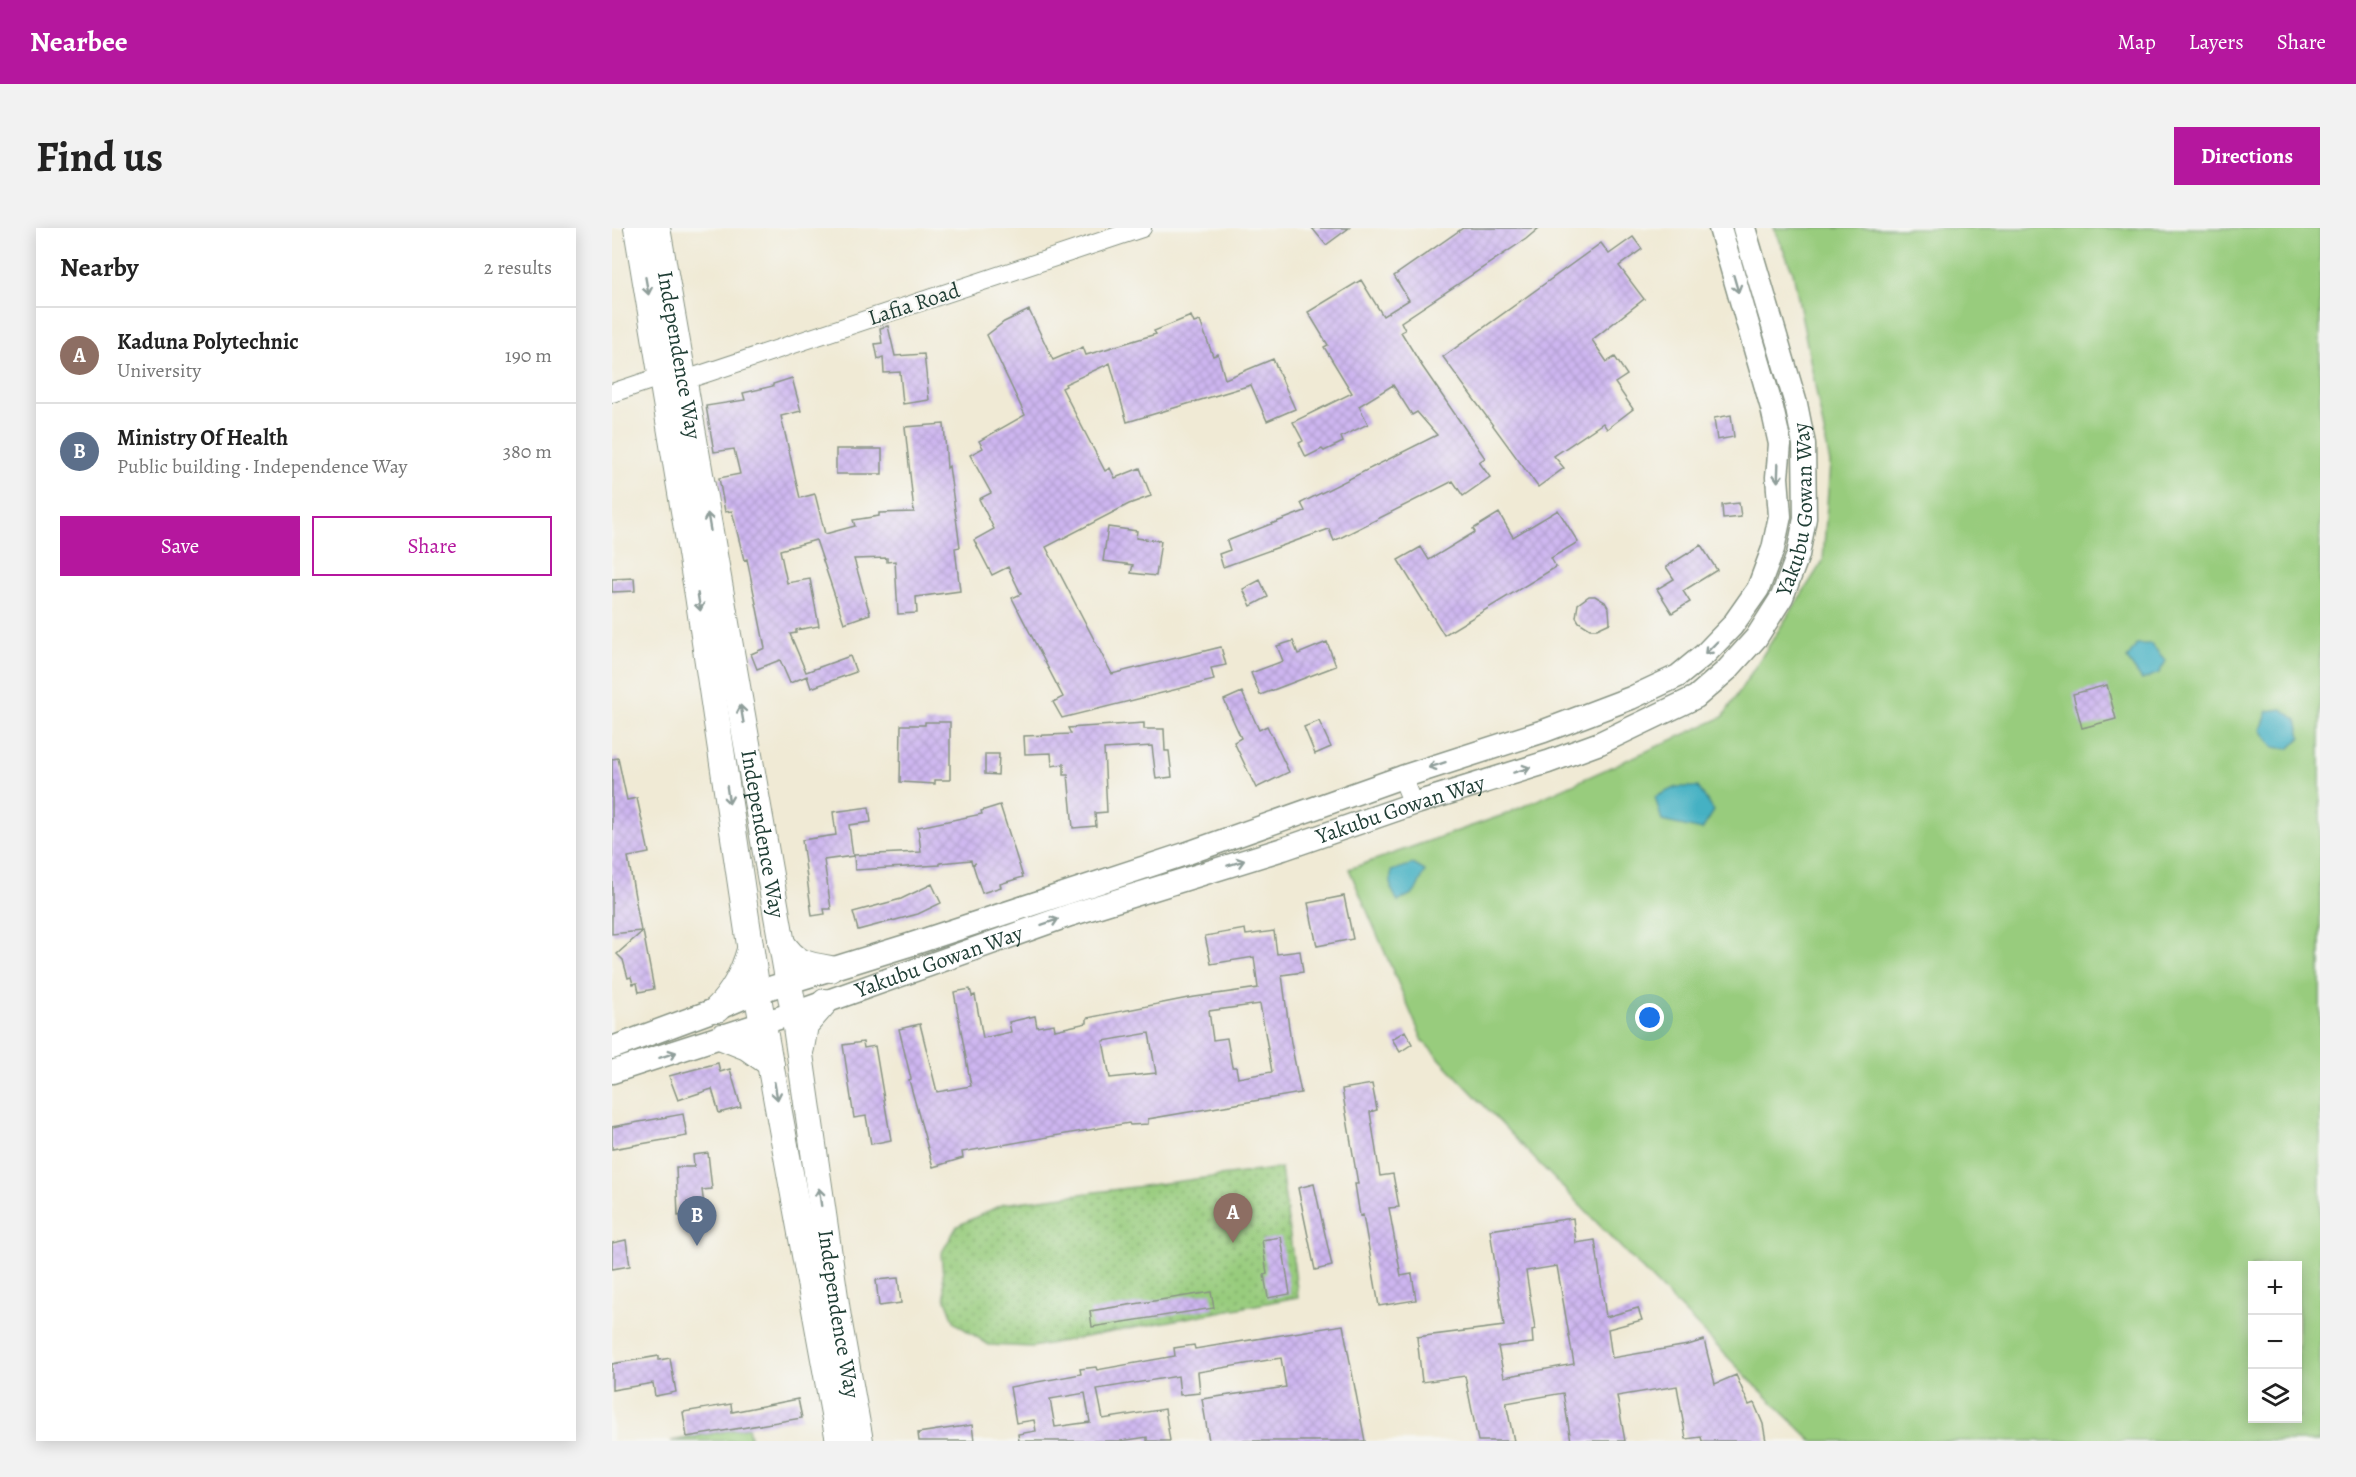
<!DOCTYPE html>
<meta charset="utf-8">
<style>
body{margin:0;font-family:Alegreya,serif;background:#f2f2f2;color:#222}
.controls{position:absolute;right:18px;bottom:18px;display:grid;overflow:hidden;border-radius:0px;box-shadow:0 3px 15px #0003}
.controls button{width:54px;height:54px;display:grid;place-items:center;padding:0;border:0;border-bottom:2px solid #e0e0e0;background:#fff;color:#222;font:30px sans-serif}
.you{position:absolute;left:1038px;top:790px;width:21px;height:21px;margin:-15px;border:4px solid #fff;border-radius:50%;background:#1a73e8;box-shadow:0 0 0 9px #1a73e833}
.badge{display:grid;place-items:center;width:39px;height:39px;border-radius:50%;background:#b5179e;color:#fff;font-size:20px;font-weight:700}
.pin{position:absolute;translate:-50% -50px;filter:drop-shadow(0 2px 3px #0008)}
.pin::after{content:'';position:absolute;top:32px;width:21px;height:18px;background:inherit;clip-path:polygon(0 0,100% 0,50% 100%)}
.list{margin:0;padding:0;list-style:none}
h2{display:flex;justify-content:space-between;align-items:center;height:78px;margin:0;padding:0 24px;font-size:26px}
h2 small{font-size:20px;font-weight:400;color:#767676}
.list li{display:grid;grid-template-columns:39px 1fr auto;gap:18px;align-items:center;box-sizing:border-box;height:96px;padding:0 24px;border-top:2px solid #e0e0e0}
.list b{display:block;font-size:22px;white-space:nowrap}
.list p{margin:0;font-size:20px;white-space:nowrap;color:#767676}
.list em{font-size:20px;font-style:normal;color:#767676}
.actions{display:flex;gap:12px;padding:18px 24px}
.actions a{flex:1;padding:14px 0;border:2px solid #b5179e;border-radius:0px;text-align:center;font-size:21px;color:#b5179e}
.actions .main{background:#b5179e;color:#fff}
.icon{flex:none;width:33px;height:33px;fill:none;stroke:currentColor;stroke-width:2;stroke-linecap:round;stroke-linejoin:round}
.map{position:relative;flex:none;width:1708px;height:1213px;overflow:hidden;border-radius:0px}
header{display:flex;align-items:center;gap:36px;box-sizing:border-box;height:84px;padding:0 30px;background:#b5179e;color:#fff}
header strong{font-size:28px}
nav{display:flex;gap:33px;margin-inline-start:auto;font-size:21px}
.intro{display:flex;align-items:center;justify-content:space-between;box-sizing:border-box;height:144px;padding:0 36px}
h1{margin:0;font-size:42px}
.button{padding:15px 27px;border-radius:0px;background:#b5179e;color:#fff;font-size:21px;font-weight:700}
main{display:flex;gap:36px;padding:0 36px}
aside{flex:1;background:#fff;border-radius:0px;box-shadow:0 3px 15px #0003}
.map>svg:first-child{display:block}
.grass{fill:#98cc7d;stroke:#5c8458;stroke-width:1.5;fill-rule:evenodd}
.park{fill:url(#park-dots);stroke:#5c8458;stroke-width:1.5}
.water{fill:#45b1c3;stroke:#32777c;stroke-width:1.5}
.building{fill:url(#building-cross-hatch);fill-rule:evenodd}
.lines{fill:none;stroke-linecap:round;stroke-linejoin:round}
.minor-casing{stroke:#889484;stroke-width:20}
.tertiary-casing{stroke:#889484;stroke-width:25}
.secondary-casing{stroke:#889484;stroke-width:28}
.minor{stroke:#fff;stroke-width:18}
.tertiary{stroke:#fff;stroke-width:22}
.secondary{stroke:#fff;stroke-width:26}
.oneway{stroke:#8f9e9a}
.labels{text-anchor:middle;dominant-baseline:central;stroke-width:4.5;stroke-linejoin:round;paint-order:stroke}
.street-label{font-size:22px;fill:#1f3d34;stroke:#f6f6f2}
</style>
<header>
<strong>Nearbee</strong>
<nav><a>Map</a><a>Layers</a><a>Share</a></nav>
</header>
<div class="intro"><h1>Find us</h1><a class="button">Directions</a></div>
<main>
<aside>
<h2>Nearby<small>2 results</small></h2>
<ul class="list">
<li><span class="badge" style="background:#8d6e63">A</span><div><b>Kaduna Polytechnic</b><p>University</p></div><em>190 m</em></li>
<li><span class="badge" style="background:#5c6f8a">B</span><div><b>Ministry Of Health</b><p>Public building · Independence Way</p></div><em>380 m</em></li>
</ul>
<div class="actions"><a class="main">Save</a><a>Share</a></div>
</aside>
<div class="map">
<svg width="1708" height="1213" viewBox="0 0 1708 1213">
<defs>
<pattern id="park-dots" width="8" height="8" patternUnits="userSpaceOnUse" patternTransform="scale(1.5)"><rect width="8" height="8" fill="#98cc7d"/><path d="M2 2h.1M6 6h.1" fill="none" stroke="#7ba767" stroke-width="1.8" stroke-linecap="round"/></pattern>
<pattern id="building-cross-hatch" width="8" height="8" patternUnits="userSpaceOnUse" patternTransform="scale(1.5)"><rect width="8" height="8" fill="#ceb6f0"/><path d="M0 0l8 8M0 8l8-8" fill="none" stroke="#b09dce"/></pattern>
</defs>
<rect width="100%" height="100%" fill="#f6f6f2"/>
<filter id="ink" filterUnits="userSpaceOnUse"><feTurbulence type="fractalNoise" baseFrequency=".0167" numOctaves="2"/><feDisplacementMap in="SourceGraphic" scale="12" xChannelSelector="R" yChannelSelector="G"/><feConvolveMatrix kernelMatrix="1 2 1 2 8 2 1 2 1" color-interpolation-filters="sRGB"/></filter>
<filter id="wash" filterUnits="userSpaceOnUse"><feTurbulence type="fractalNoise" baseFrequency=".008" numOctaves="4" result="noise"/><feDisplacementMap in="SourceGraphic" scale="24" xChannelSelector="R" yChannelSelector="G"/><feGaussianBlur stdDeviation="1.35" result="paint"/><feColorMatrix in="noise" values="0 0 0 0 0 0 0 0 0 0 0 0 0 0 0 0 0 1.4 0 .05"/><feComposite in="paint" operator="in"/></filter>
<g filter="url(#wash)">
<rect width="100%" height="100%" fill="#f0ead5"/>
<!-- grass -->
<path class="grass" d="M 1162,0 L 1708,0 L 1708,1213 L 1200,1213 L 1138,1152 L 920,928 L 811,813 L 737,641 L 894,586 L 1111,489 L 1211,333 L 1218,235 L 1181,44 ZM 1640,1038 L 1686,1038 L 1686,1190 L 1640,1190 Z
M 136,1199 L 139,1213 L 59,1213 Z"/>
<!-- park -->
<path class="park" d="M 669,940 L 686,1069 L 420,1119 L 377,1117 L 343,1095 L 333,1069 L 329,1026 L 345,998 L 391,976 Z"/>
<!-- water -->
<path class="water" d="M 1525,416 L 1539,416 L 1554,433 L 1547,445 L 1530,452 L 1515,431 Z
M 1670,481 L 1685,492 L 1689,509 L 1677,521 L 1661,519 L 1649,502 L 1656,483 Z
M 1064,559 L 1086,559 L 1102,583 L 1090,602 L 1050,593 L 1043,569 Z
M 801,636 L 813,643 L 803,664 L 786,674 L 779,660 L 779,643 Z"/>
<g id="blocks">
<!-- building -->
<path class="building" d="M 700,0 L 737,0 L 714,17 Z
M 851,0 L 927,0 L 914,11 L 789,94 L 793,102 L 789,104 L 810,138 L 873,230 L 867,234 L 878,249 L 851,268 L 841,253 L 722,313 L 717,301 L 611,339 L 607,326 L 618,322 L 615,313 L 693,283 L 689,275 L 825,207 L 805,184 L 800,187 L 781,157 L 747,178 L 756,196 L 729,209 L 731,214 L 712,223 L 710,221 L 694,229 L 687,215 L 691,213 L 681,194 L 740,165 L 712,119 L 716,117 L 696,84 L 749,52 L 771,88 L 797,72 L 782,48 Z
M 1021,9 L 1030,21 L 1007,38 L 1032,71 L 980,112 L 995,134 L 1003,129 L 1015,147 L 1003,155 L 1021,181 L 995,201 L 991,195 L 942,228 L 952,240 L 926,259 L 831,129 L 989,15 L 997,26 Z
M 417,82 L 441,132 L 471,119 L 474,127 L 544,106 L 542,103 L 579,88 L 582,95 L 588,93 L 601,128 L 606,126 L 613,151 L 661,131 L 683,181 L 655,193 L 639,157 L 515,194 L 498,135 L 453,156 L 454,158 L 450,160 L 493,243 L 498,240 L 503,250 L 528,240 L 539,268 L 517,276 L 434,319 L 500,446 L 609,419 L 614,437 L 599,440 L 602,452 L 450,490 L 441,474 L 451,469 L 400,370 L 409,366 L 396,339 L 380,347 L 362,312 L 382,301 L 367,271 L 379,265 L 358,227 L 371,220 L 367,213 L 413,187 L 375,107 L 392,94 Z
M 276,98 L 283,128 L 312,126 L 317,172 L 291,176 L 288,144 L 272,145 L 271,129 L 266,131 L 263,116 L 270,115 L 268,100 Z
M 180,150 L 189,183 L 169,188 L 188,270 L 203,266 L 213,306 L 243,298 L 241,292 L 267,288 L 267,285 L 302,284 L 293,199 L 332,196 L 335,240 L 337,238 L 348,319 L 343,320 L 348,363 L 304,369 L 305,385 L 286,386 L 283,333 L 275,334 L 275,330 L 242,331 L 258,386 L 232,395 L 204,312 L 168,322 L 175,355 L 198,351 L 207,398 L 184,402 L 184,405 L 178,406 L 194,444 L 238,428 L 244,444 L 199,460 L 195,448 L 178,455 L 168,432 L 145,441 L 139,426 L 153,420 L 135,331 L 132,332 L 120,283 L 113,284 L 107,250 L 128,246 L 122,221 L 102,224 L 94,178 L 133,172 L 131,165 L 161,158 L 161,156 Z
M 1119,187 L 1122,209 L 1105,212 L 1102,190 Z
M 224,221 L 270,221 L 270,246 L 224,246 Z
M 1127,275 L 1129,289 L 1111,291 L 1110,277 Z
M 946,282 L 966,314 L 939,330 L 944,339 L 832,407 L 786,332 L 809,319 L 817,332 L 863,304 L 861,301 L 887,285 L 901,309 Z
M 496,299 L 525,303 L 524,310 L 549,313 L 544,348 L 519,345 L 521,337 L 491,333 Z
M 1089,317 L 1105,342 L 1071,363 L 1078,374 L 1060,385 L 1045,361 L 1062,351 L 1054,339 Z
M 22,350 L 23,363 L 0,364 L 0,351 Z
M 648,352 L 656,369 L 639,378 L 631,361 Z
M 977,368 L 983,368 L 993,374 L 997,381 L 998,395 L 985,401 L 978,401 L 967,394 L 964,389 L 966,376 Z
M 681,413 L 686,426 L 715,414 L 724,438 L 648,467 L 639,445 L 671,433 L 665,418 Z
M 1495,457 L 1504,491 L 1470,500 L 1461,466 Z
M 630,464 L 647,502 L 655,498 L 677,544 L 644,560 L 622,514 L 629,510 L 612,472 Z
M 707,493 L 719,519 L 703,526 L 692,499 Z
M 313,494 L 338,494 L 338,552 L 323,552 L 323,556 L 288,554 L 289,497 L 313,497 Z
M 532,495 L 532,501 L 552,501 L 553,523 L 557,523 L 560,549 L 544,551 L 540,518 L 492,521 L 495,584 L 483,585 L 484,598 L 461,600 L 456,547 L 452,547 L 452,536 L 440,538 L 439,525 L 413,526 L 412,508 L 459,506 L 456,500 Z
M 373,526 L 387,526 L 386,547 L 373,546 Z
M 6,530 L 15,572 L 25,570 L 37,625 L 16,629 L 29,703 L 0,706 L 0,531 Z
M 388,577 L 411,649 L 388,656 L 389,659 L 370,665 L 361,637 L 364,635 L 360,636 L 359,632 L 328,635 L 328,637 L 243,642 L 242,627 L 309,624 L 306,599 L 370,586 L 369,583 Z
M 257,579 L 259,594 L 237,597 L 241,628 L 212,632 L 219,681 L 212,681 L 213,686 L 200,688 L 190,612 L 224,607 L 221,584 Z
M 320,656 L 329,675 L 306,686 L 246,702 L 241,684 L 289,671 Z
M 732,668 L 741,711 L 705,718 L 696,675 Z
M 633,701 L 634,707 L 662,703 L 665,726 L 688,723 L 691,744 L 670,747 L 679,815 L 689,865 L 536,891 L 536,896 L 518,897 L 517,895 L 350,924 L 351,930 L 321,939 L 297,852 L 299,851 L 287,801 L 308,796 L 325,864 L 359,858 L 342,764 L 358,761 L 360,768 L 363,767 L 371,810 L 399,804 L 397,794 L 423,788 L 425,799 L 442,796 L 443,802 L 475,795 L 475,790 L 576,770 L 646,760 L 642,729 L 599,736 L 593,708 ZM 648,776 L 660,844 L 626,850 L 624,839 L 620,839 L 615,810 L 601,812 L 597,783 ZM 537,805 L 544,845 L 498,850 L 491,813 Z
M 31,703 L 42,761 L 27,764 L 25,755 L 21,756 L 19,749 L 16,750 L 11,732 L 5,726 Z
M 793,803 L 800,816 L 788,824 L 780,811 Z
M 251,814 L 252,820 L 263,818 L 279,912 L 259,916 L 254,888 L 242,890 L 231,817 Z
M 106,835 L 108,844 L 118,841 L 129,879 L 107,885 L 100,861 L 66,872 L 57,848 Z
M 760,856 L 765,882 L 758,884 L 768,948 L 781,946 L 787,979 L 777,980 L 789,1048 L 800,1046 L 804,1072 L 767,1078 L 751,987 L 748,988 L 743,956 L 746,956 L 730,861 Z
M 71,886 L 75,908 L 0,921 L 0,899 Z
M 96,925 L 100,961 L 90,962 L 93,985 L 66,988 L 64,939 L 82,939 L 81,927 Z
M 702,956 L 720,1038 L 703,1042 L 686,960 Z
M 961,990 L 964,1015 L 983,1012 L 994,1089 L 1026,1080 L 1030,1092 L 996,1101 L 1000,1130 L 1076,1117 L 1092,1112 L 1103,1156 L 1124,1147 L 1137,1177 L 1142,1175 L 1151,1196 L 1154,1213 L 1090,1213 L 1089,1209 L 1074,1211 L 1065,1158 L 1005,1168 L 1013,1213 L 959,1213 L 951,1165 L 894,1175 L 902,1213 L 866,1213 L 853,1148 L 810,1154 L 805,1109 L 892,1098 L 878,1002 ZM 945,1038 L 962,1136 L 892,1149 L 886,1119 L 921,1115 L 920,1102 L 923,1101 L 914,1043 Z
M 669,1009 L 678,1066 L 656,1070 L 652,1047 L 655,1046 L 650,1012 Z
M 14,1012 L 18,1038 L 0,1041 L 0,1015 Z
M 286,1050 L 289,1075 L 267,1078 L 264,1052 Z
M 599,1064 L 602,1080 L 480,1099 L 478,1083 Z
M 731,1097 L 753,1213 L 597,1213 L 590,1171 L 674,1159 L 669,1130 L 586,1144 L 588,1165 L 568,1167 L 566,1148 L 485,1161 L 491,1191 L 553,1181 L 558,1213 L 535,1213 L 535,1209 L 509,1213 L 407,1213 L 406,1206 L 424,1203 L 422,1192 L 404,1195 L 398,1159 L 469,1146 L 468,1141 L 484,1139 L 485,1142 L 563,1128 L 562,1120 L 582,1117 L 583,1121 ZM 473,1165 L 478,1194 L 443,1199 L 438,1171 Z
M 47,1128 L 47,1132 L 58,1130 L 64,1164 L 43,1168 L 41,1155 L 0,1162 L 0,1136 Z
M 186,1171 L 190,1190 L 75,1209 L 71,1184 L 119,1176 L 120,1184 Z
M 360,1197 L 362,1213 L 307,1213 L 306,1205 Z"/>
</g>
</g>
<g filter="url(#ink)">
<use href="#blocks" fill-opacity="0" stroke="#889484" stroke-width="1.5"/>
<g class="lines">
<defs>
<path id="minor" d="M 73,152 L 530,0
M 0,165 L 51,148
M 790,549 L 801,576"/>
<g id="tertiary">
<path d="M 0,820 L 105,781 L 145,764 L 297,717 L 573,626 L 790,549 L 932,503 L 1019,470 L 1066,448 L 1093,426 L 1120,398 L 1146,361 L 1161,321 L 1168,288 L 1165,249 L 1168,216 L 1160,180 L 1108,0"/>
<path id="s1" d="M 0,844 L 182,785 L 458,687 L 671,621 L 801,576 L 936,534 L 988,515 L 1084,469 L 1115,442 L 1144,410 L 1170,369 L 1186,327 L 1193,290 L 1192,216 L 1184,176 L 1132,0"/>
</g>
<g id="secondary">
<path d="M 25,0 L 86,367 L 145,764 L 227,1213"/>
<path id="s2" d="M 45,0 L 182,785 L 226,1090 L 248,1213"/>
<path d="M 169,714 C 184,736 193,737 219,741"/>
<path d="M 105,781 C 122,764 131,746 138,722"/>
<path d="M 110,809 L 135,819 L 159,836"/>
<path d="M 189,820 L 193,797 L 213,774"/>
</g>
</defs>
<!-- minor casing -->
<use href="#minor" class="minor-casing"/>
<!-- tertiary casing -->
<use href="#tertiary" class="tertiary-casing"/>
<!-- secondary casing -->
<use href="#secondary" class="secondary-casing"/>
<!-- minor -->
<use href="#minor" class="minor"/>
<!-- tertiary -->
<use href="#tertiary" class="tertiary"/>
<!-- secondary -->
<use href="#secondary" class="secondary"/>
</g>
<!-- one-way arrows -->
<defs><path id="oneway-shaft" d="M-6 0H5M1.5-3L5.5 0L1.5 3" fill="none" stroke-width="1.6" stroke-linecap="round" stroke-linejoin="round" transform="scale(1.5)"/></defs>
<g class="oneway">
<use href="#oneway-shaft" transform="translate(1124 56) rotate(74)"/>
<use href="#oneway-shaft" transform="translate(35 58) rotate(80)"/>
<use href="#oneway-shaft" transform="translate(1166 245) rotate(92)"/>
<use href="#oneway-shaft" transform="translate(97 294) rotate(-100)"/>
<use href="#oneway-shaft" transform="translate(87 374) rotate(81)"/>
<use href="#oneway-shaft" transform="translate(1099 420) rotate(134)"/>
<use href="#oneway-shaft" transform="translate(130 486) rotate(-100)"/>
<use href="#oneway-shaft" transform="translate(825 537) rotate(162)"/>
<use href="#oneway-shaft" transform="translate(910 542) rotate(-17)"/>
<use href="#oneway-shaft" transform="translate(116 567) rotate(82)"/>
<use href="#oneway-shaft" transform="translate(624 635) rotate(-17)"/>
<use href="#oneway-shaft" transform="translate(438 694) rotate(-19)"/>
<use href="#oneway-shaft" transform="translate(56 827) rotate(-18)"/>
<use href="#oneway-shaft" transform="translate(164 863) rotate(80)"/>
<use href="#oneway-shaft" transform="translate(208 969) rotate(-98)"/>
</g>
</g>
<g class="labels">
<!-- street labels -->
<g class="street-label">
<text transform="translate(302 76) rotate(-18)">Lafia Road</text>
<text stroke="none"><textPath href="#s2" startOffset="129">Independence Way</textPath></text>
<text stroke="none"><textPath href="#s1" startOffset="1371">Yakubu Gowan Way</textPath></text>
<text stroke="none"><textPath href="#s1" startOffset="831">Yakubu Gowan Way</textPath></text>
<text stroke="none"><textPath href="#s2" startOffset="615">Independence Way</textPath></text>
<text stroke="none"><textPath href="#s1" startOffset="345">Yakubu Gowan Way</textPath></text>
<text stroke="none"><textPath href="#s2" startOffset="1101">Independence Way</textPath></text>
</g>
</g>
</svg>
<div class="controls">
<button>+</button>
<button>−</button>
<button><svg class="icon" aria-label="layers" viewBox="0 0 24 24"><path d="M12 4l9 5-9 5-9-5zM3 14l9 5 9-5"/></svg></button>
</div>
<div class="you"></div>
<div class="pin badge" style="left:621px;top:1015px;background:#8d6e63">A</div>
<div class="pin badge" style="left:85px;top:1018px;background:#5c6f8a">B</div>
</div>
</main>
